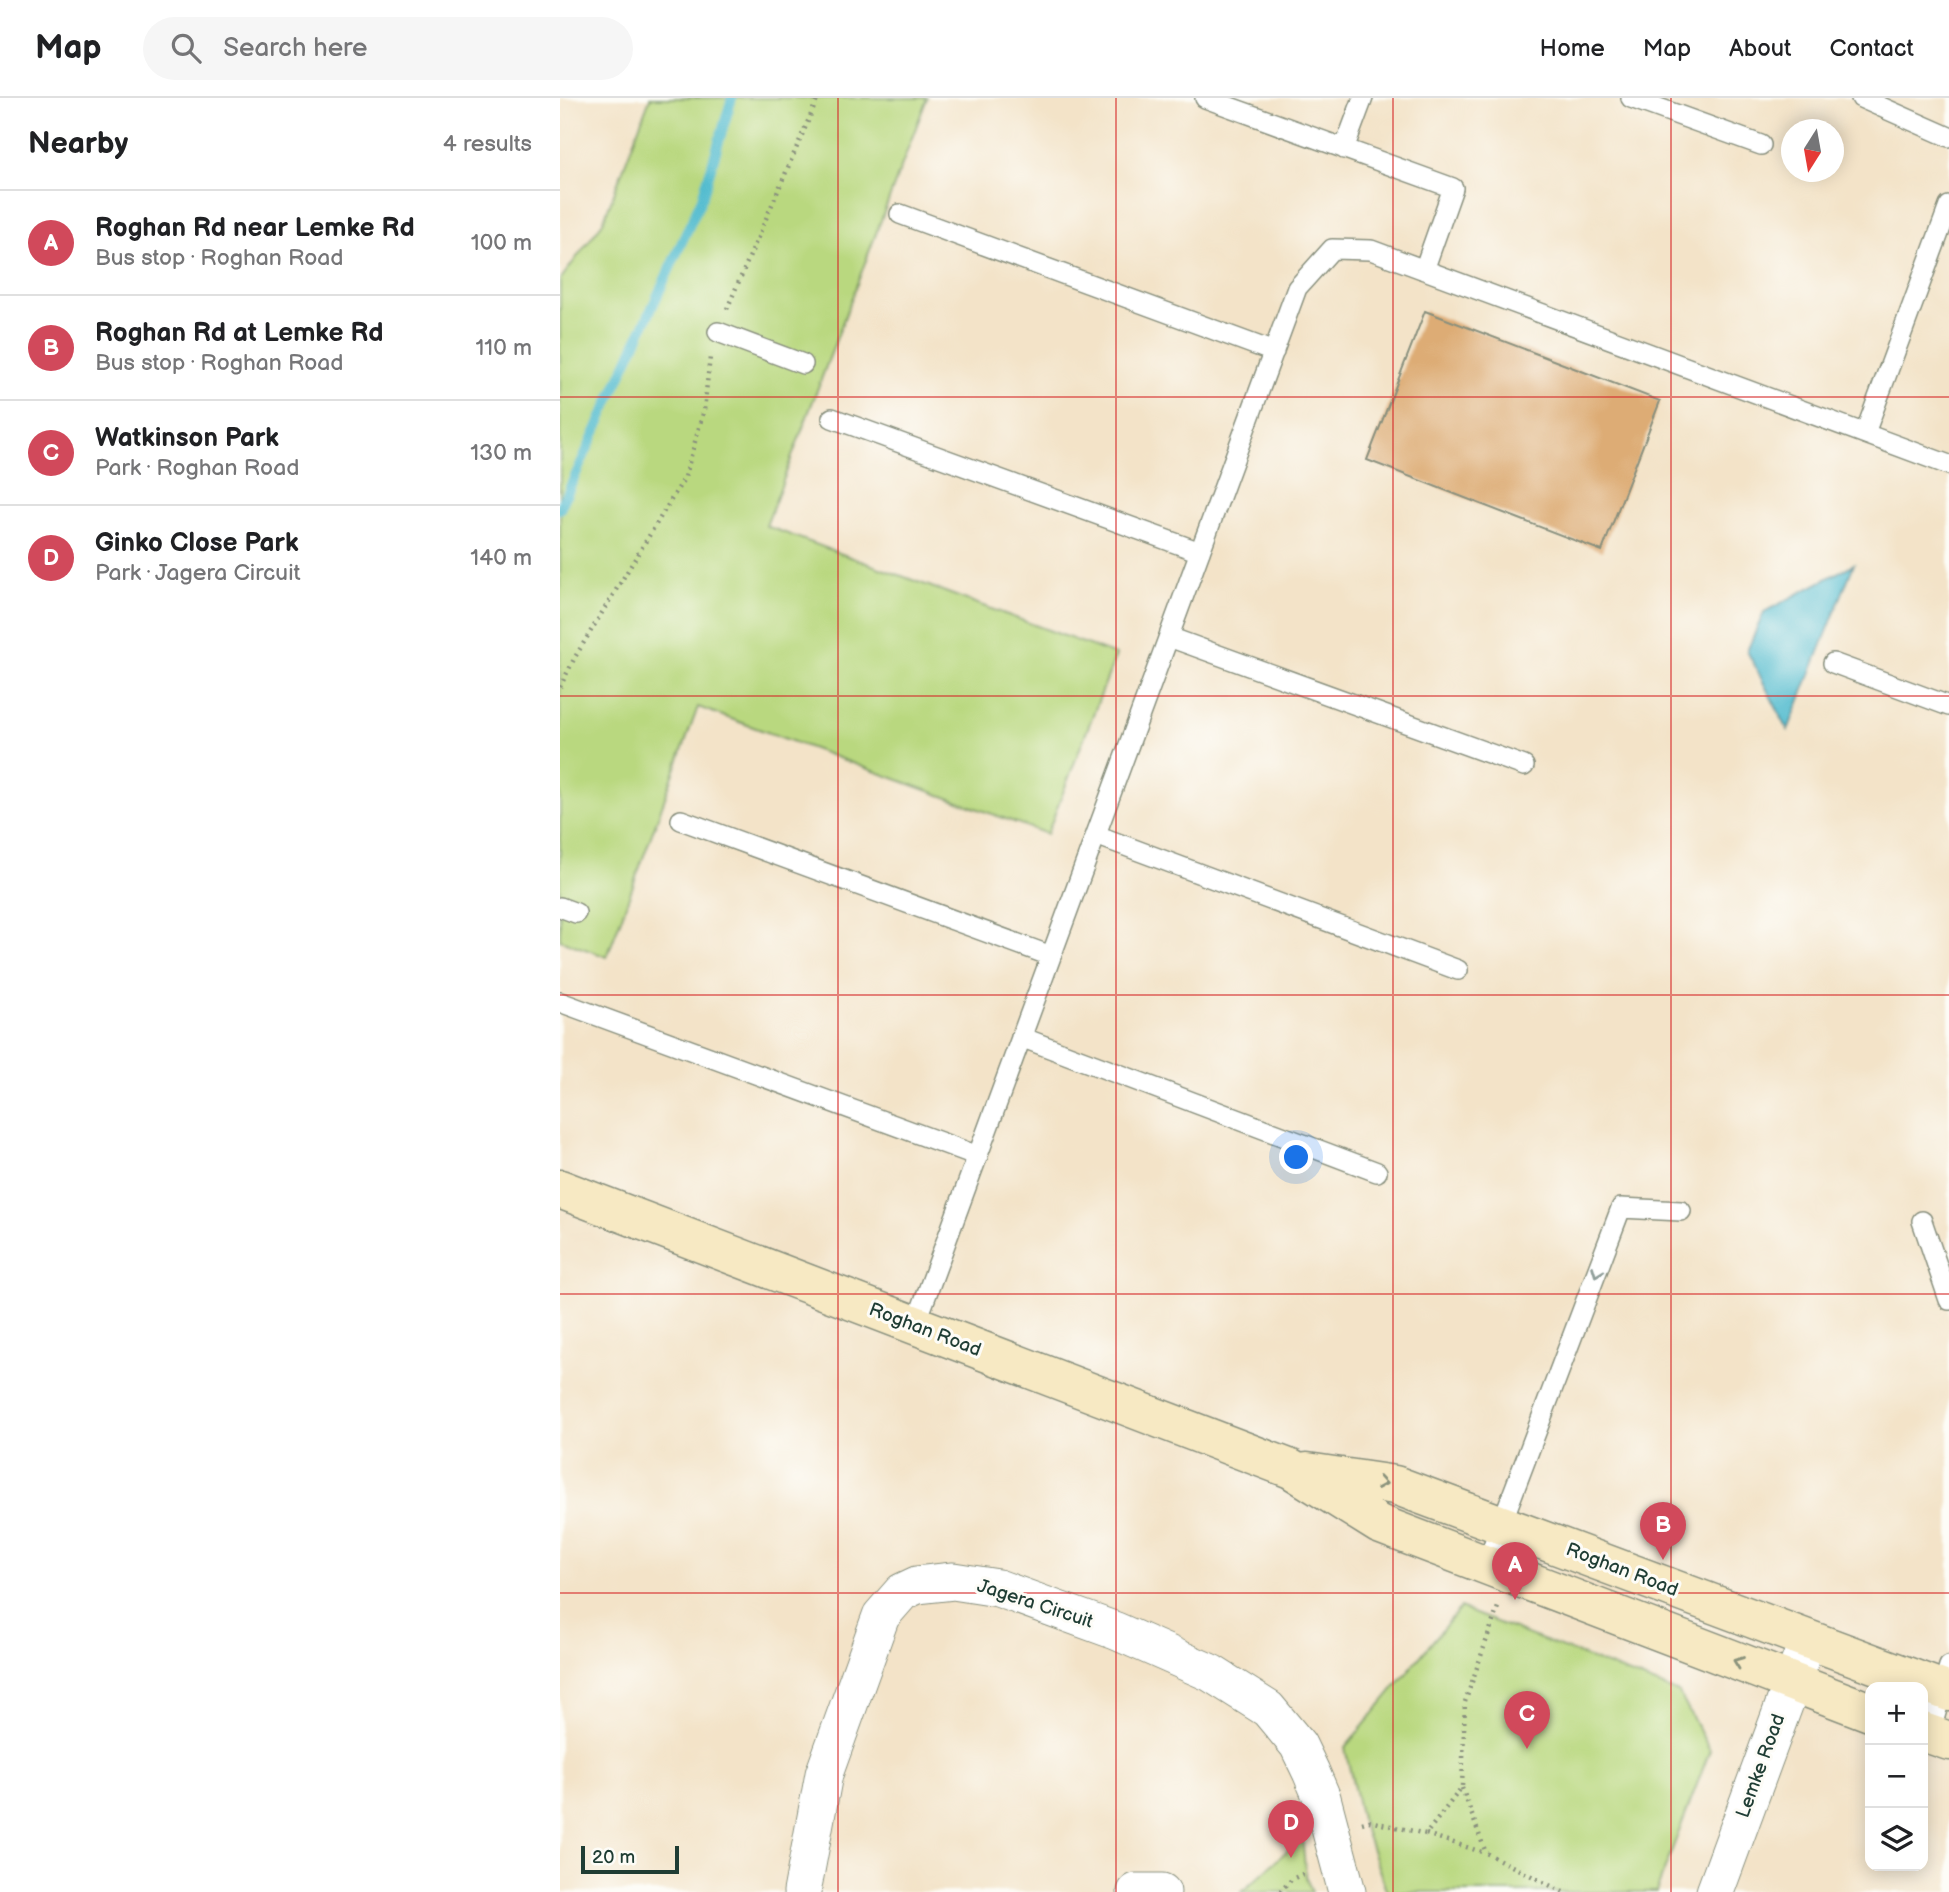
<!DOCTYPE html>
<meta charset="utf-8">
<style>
body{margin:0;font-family:"Balsamiq Sans",sans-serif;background:#f6f6f6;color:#202124}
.controls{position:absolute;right:21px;bottom:21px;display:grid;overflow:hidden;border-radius:14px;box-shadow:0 4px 18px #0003}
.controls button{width:63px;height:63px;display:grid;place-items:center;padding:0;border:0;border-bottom:2px solid #e0e0e0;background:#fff;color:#202124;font:35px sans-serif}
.compass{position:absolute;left:1221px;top:21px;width:63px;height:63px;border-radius:50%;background:#fff;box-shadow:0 4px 18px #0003;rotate:191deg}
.scale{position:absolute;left:21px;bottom:18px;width:98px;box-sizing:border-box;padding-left:7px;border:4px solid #1f3d34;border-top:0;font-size:19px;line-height:24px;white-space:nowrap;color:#1f3d34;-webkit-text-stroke:5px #fdfcf7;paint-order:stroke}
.you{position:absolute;left:737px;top:1060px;width:24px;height:24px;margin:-18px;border:5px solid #fff;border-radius:50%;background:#1a73e8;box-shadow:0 0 0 10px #1a73e833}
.badge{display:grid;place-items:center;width:46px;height:46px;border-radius:50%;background:#d1495b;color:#fff;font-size:23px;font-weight:700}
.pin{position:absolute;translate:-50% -58px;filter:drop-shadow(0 2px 4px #0008)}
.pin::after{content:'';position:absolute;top:37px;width:24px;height:21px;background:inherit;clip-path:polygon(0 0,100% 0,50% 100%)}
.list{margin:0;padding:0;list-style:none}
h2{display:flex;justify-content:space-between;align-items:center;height:91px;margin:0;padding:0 28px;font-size:30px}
h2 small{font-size:23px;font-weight:400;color:#757577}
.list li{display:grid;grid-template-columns:46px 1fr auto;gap:21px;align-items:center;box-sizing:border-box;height:105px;padding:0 28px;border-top:2px solid #e0e0e0}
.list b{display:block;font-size:26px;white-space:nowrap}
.list p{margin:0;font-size:23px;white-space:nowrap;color:#757577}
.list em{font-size:23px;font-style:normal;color:#757577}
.icon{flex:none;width:38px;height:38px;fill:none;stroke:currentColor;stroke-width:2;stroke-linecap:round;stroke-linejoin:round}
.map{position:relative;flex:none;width:1389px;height:1794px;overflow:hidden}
header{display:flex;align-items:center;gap:42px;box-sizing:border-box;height:98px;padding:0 35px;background:#fff;border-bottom:2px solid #e0e0e0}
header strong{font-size:33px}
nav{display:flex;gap:38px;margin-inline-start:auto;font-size:24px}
.search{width:490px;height:63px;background:#f6f6f6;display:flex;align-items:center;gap:18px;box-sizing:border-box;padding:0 24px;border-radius:38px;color:#757577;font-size:26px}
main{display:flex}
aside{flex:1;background:#fff}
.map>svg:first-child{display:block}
.green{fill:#b9d87f;stroke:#6c8a5a;stroke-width:2}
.water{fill:#53bccf;stroke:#397c82;stroke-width:2}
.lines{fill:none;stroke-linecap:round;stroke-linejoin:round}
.stream{stroke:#53bccf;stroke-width:10}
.building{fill:#ddac75}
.service-casing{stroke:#89907e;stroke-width:22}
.minor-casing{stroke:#89907e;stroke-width:39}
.secondary-casing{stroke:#89907e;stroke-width:41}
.path{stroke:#89907e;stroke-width:4.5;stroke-dasharray:2 5;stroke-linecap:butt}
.service{stroke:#fff;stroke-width:19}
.minor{stroke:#fff;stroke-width:37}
.secondary{stroke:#f7e9c3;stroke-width:38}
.oneway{stroke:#8f9e9a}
.oneway2{stroke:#8b937c}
.grid{fill:none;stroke:#d62828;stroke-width:2;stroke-opacity:0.55}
.labels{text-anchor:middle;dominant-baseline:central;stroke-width:6;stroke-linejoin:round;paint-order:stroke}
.street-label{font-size:19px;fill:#1f3d34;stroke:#fdfcf7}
</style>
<header>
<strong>Map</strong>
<div class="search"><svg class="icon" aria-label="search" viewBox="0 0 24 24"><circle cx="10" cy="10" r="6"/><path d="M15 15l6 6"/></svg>Search here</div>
<nav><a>Home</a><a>Map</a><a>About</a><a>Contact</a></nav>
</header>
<main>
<aside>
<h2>Nearby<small>4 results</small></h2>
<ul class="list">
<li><span class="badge">A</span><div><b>Roghan Rd near Lemke Rd</b><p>Bus stop · Roghan Road</p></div><em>100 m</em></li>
<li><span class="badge">B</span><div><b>Roghan Rd at Lemke Rd</b><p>Bus stop · Roghan Road</p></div><em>110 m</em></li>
<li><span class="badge">C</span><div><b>Watkinson Park</b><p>Park · Roghan Road</p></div><em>130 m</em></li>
<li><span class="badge">D</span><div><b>Ginko Close Park</b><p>Park · Jagera Circuit</p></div><em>140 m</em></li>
</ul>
</aside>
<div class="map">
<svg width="1389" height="1794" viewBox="0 0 1389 1794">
<rect width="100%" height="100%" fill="#fdfcf7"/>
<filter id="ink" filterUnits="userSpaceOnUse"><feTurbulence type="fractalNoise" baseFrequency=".0143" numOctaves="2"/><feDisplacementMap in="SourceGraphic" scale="14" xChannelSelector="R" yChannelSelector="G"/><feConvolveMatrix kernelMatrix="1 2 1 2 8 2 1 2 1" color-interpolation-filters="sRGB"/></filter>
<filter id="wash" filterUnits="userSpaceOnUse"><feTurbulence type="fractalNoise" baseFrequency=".00686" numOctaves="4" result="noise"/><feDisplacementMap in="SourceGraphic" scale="28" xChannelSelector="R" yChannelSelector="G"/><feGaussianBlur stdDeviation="1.57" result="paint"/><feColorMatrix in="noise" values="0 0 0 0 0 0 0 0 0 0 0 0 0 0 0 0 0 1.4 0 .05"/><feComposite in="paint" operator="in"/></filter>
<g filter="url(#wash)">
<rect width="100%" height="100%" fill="#f3e3c8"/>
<!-- green -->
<path class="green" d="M 90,0 L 367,0 L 206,428 L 556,557 L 487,736 L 138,609 L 47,859 L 0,842 L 0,182 L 43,124 Z
M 900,1510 L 1119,1595 L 1150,1652 L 1096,1794 L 827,1794 L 801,1721 L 785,1650 Z
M 742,1739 L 746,1780 L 752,1794 L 682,1794 Z"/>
<!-- water -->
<path class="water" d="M 1294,466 L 1228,632 L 1187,553 L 1204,514 Z"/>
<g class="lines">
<!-- stream -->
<path class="stream" d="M 0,411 L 142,100 L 172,0"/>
</g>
<g id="blocks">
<!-- building -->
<path class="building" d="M 865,213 L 1100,303 L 1042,453 L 807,362 Z"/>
</g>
</g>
<g filter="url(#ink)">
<use href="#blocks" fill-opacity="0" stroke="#89907e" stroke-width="2"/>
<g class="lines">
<defs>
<path id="service" d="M 645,0 L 893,90 L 864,172
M 1071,0 L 1201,47
M 1301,0 L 1389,39
M 784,51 L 803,0
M 340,116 L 714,254
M 158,234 L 243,266
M 272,320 L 640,454
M 1305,335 L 1389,108
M 609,539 L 964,668
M 1273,565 L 1389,608
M 121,722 L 491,858
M 536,737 L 898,872
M 0,809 L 16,815
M 0,904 L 418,1058
M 461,939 L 817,1074
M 1362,1123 L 1389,1202
M 355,1228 L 737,190 L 772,151 L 811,152 L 1389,367
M 925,1469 L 1061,1110 L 1121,1113
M 1370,1636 L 1389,1568"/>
<path id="minor" d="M 242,1794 L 264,1676 L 321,1518 L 342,1494 L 357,1487 L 393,1483 L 438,1490 L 556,1533 L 651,1575 L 708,1611 L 738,1647 L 751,1674 L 762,1700 L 787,1794
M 576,1794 L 602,1794
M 1155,1794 L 1248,1542"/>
<path id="secondary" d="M 0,1091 L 731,1371 L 819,1426 L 1310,1614
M 747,1374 L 835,1387 L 1389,1594
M 1363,1634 L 1389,1643"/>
</defs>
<!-- service casing -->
<use href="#service" class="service-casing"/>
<!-- minor casing -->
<use href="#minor" class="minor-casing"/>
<!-- secondary casing -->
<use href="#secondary" class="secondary-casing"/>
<!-- path -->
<path class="path" d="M 167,211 L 258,0
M 0,589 L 15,559 L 125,379 L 144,312 L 150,259
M 902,1690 L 926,1755 L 1003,1794
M 802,1725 L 809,1723 L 866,1736 L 902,1689 L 905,1604 L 938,1509
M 866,1736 L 925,1755
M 720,1794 L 732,1781 L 747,1774"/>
<!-- service -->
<use href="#service" class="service"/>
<!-- minor -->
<use href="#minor" class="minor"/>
<!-- secondary -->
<use href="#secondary" class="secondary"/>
</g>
<!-- one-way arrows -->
<defs><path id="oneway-chevron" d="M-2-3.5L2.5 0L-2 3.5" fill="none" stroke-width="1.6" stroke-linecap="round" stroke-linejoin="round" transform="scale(1.75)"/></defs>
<use class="oneway" href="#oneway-chevron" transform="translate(1037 1174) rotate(111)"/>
<g class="oneway2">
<use href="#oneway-chevron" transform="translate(822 1385) rotate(9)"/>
<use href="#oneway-chevron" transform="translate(1178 1564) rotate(-159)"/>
</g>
</g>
<!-- grid -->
<path class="grid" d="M 278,0 L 278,1794M 556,0 L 556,1794M 833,0 L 833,1794M 1111,0 L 1111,1794M 0,299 L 1389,299M 0,598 L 1389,598M 0,897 L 1389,897M 0,1196 L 1389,1196M 0,1495 L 1389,1495"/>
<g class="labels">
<!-- street labels -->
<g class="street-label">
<text transform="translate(365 1232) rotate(21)">Roghan Road</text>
<text transform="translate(1062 1472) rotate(21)">Roghan Road</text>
<text transform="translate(475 1506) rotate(18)">Jagera Circuit</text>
<text transform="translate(1201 1668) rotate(-70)">Lemke Road</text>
</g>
</g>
</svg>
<div class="controls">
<button>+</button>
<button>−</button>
<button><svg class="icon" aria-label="layers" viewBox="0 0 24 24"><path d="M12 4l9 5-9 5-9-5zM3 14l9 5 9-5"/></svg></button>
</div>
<svg class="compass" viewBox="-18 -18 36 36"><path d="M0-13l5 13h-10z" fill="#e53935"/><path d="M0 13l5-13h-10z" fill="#757577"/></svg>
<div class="scale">20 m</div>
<div class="you"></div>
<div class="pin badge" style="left:955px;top:1502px">A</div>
<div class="pin badge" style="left:1103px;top:1462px">B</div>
<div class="pin badge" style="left:967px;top:1651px">C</div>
<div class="pin badge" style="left:731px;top:1760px">D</div>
</div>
</main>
